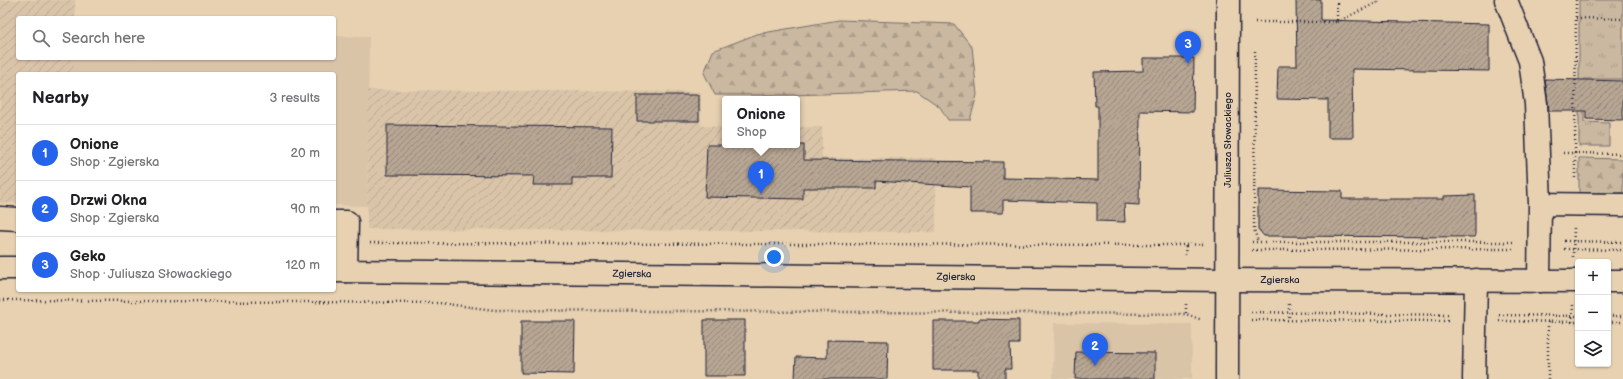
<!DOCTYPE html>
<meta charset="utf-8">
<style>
body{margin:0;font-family:"Balsamiq Sans",sans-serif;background:#f6f6f6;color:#202124}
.controls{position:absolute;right:12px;bottom:12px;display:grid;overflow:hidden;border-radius:4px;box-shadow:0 1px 3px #0004}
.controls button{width:36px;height:36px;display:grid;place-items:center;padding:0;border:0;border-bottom:1px solid #e0e0e0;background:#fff;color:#202124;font:20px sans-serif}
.you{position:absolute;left:774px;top:257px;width:14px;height:14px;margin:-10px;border:3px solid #fff;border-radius:50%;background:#1a73e8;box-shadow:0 0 0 6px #1a73e833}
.badge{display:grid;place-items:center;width:26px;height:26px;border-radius:50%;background:#2563eb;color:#fff;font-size:13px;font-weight:700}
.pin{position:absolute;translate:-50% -33px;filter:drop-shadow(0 1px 2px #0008)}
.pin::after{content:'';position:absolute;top:21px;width:14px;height:12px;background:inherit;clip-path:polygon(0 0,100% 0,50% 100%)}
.popup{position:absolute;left:722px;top:96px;width:78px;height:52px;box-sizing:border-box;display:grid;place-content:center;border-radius:4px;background:#fff;filter:drop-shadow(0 1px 3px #0005);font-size:13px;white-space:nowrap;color:#757577}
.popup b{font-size:15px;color:#202124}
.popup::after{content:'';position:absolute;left:50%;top:100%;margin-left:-8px;border:8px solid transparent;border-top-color:#fff}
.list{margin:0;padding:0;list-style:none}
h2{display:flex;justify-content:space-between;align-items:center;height:52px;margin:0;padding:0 16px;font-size:17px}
h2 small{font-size:13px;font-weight:400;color:#757577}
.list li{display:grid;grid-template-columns:26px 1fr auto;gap:12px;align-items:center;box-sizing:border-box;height:56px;padding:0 16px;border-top:1px solid #e0e0e0}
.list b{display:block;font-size:15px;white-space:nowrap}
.list p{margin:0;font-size:13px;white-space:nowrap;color:#757577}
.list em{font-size:13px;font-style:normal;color:#757577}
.icon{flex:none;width:22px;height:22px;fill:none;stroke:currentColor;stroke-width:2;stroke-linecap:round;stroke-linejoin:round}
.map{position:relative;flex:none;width:1623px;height:379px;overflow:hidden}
.search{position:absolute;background:#fff;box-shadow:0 1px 3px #0004;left:16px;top:16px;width:320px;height:44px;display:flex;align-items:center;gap:10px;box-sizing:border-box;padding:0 14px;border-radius:4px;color:#757577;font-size:15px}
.panel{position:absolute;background:#fff;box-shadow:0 1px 3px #0004;left:16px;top:72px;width:320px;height:220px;border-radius:4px}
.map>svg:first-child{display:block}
.built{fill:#d9c4a8}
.industrial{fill:url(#industrial-furrows)}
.grass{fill:url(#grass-tufts);stroke:#766d6e}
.forest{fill:url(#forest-firs);stroke:#766d6e}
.building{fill:url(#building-hatch);stroke:#22223b}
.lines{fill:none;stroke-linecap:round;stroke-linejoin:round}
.minor-casing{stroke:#22223b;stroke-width:25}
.major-casing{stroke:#22223b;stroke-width:25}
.path{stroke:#22223b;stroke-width:2.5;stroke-dasharray:1 3;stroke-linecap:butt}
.minor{stroke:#e7d1b1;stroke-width:22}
.major{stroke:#e7d1b1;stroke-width:22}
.labels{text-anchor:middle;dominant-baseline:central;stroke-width:3;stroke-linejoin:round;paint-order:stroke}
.street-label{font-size:10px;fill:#22223b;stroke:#e7d1b1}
</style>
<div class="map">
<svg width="1623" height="379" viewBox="0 0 1623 379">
<defs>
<pattern id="industrial-furrows" width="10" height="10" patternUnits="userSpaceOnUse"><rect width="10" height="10" fill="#d9c4a8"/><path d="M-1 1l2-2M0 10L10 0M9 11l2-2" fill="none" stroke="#baa892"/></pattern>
<pattern id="grass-tufts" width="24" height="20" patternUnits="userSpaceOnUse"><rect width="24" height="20" fill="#cab8a0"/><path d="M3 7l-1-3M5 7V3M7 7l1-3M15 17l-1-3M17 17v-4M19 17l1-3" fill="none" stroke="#ad9e8b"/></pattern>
<pattern id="forest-firs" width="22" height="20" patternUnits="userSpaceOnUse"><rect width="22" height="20" fill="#cab8a0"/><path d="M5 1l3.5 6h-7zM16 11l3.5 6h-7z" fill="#ad9e8b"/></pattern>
<pattern id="building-hatch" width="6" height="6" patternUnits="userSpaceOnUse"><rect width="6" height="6" fill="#b7a693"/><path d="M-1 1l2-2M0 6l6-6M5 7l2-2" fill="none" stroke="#948779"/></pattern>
</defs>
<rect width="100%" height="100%" fill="#e7d1b1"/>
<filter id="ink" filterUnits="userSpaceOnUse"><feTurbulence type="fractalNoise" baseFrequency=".025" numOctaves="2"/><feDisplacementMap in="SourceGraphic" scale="8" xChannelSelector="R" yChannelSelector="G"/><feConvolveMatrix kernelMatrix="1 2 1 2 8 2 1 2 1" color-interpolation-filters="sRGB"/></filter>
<g filter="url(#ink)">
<!-- built -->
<path class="built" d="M 334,36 L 369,37 L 367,206 L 334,205 L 334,74 L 74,74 L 74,58 L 334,58 Z
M 1054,323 L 1192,324 L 1192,379 L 1053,379 Z"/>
<!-- industrial -->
<path class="industrial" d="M 0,0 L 75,0 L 75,18 L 18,18 L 18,58 L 74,58 L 74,74 L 18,74 L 18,203 L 0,203 Z
M 368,90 L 701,92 L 701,126 L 725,127 L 725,145 L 797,145 L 797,127 L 822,127 L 822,158 L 936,158 L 936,232 L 367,229 Z"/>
<!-- grass -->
<path class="grass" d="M 1579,0 L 1623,0 L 1623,79 L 1584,79 L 1584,122 L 1609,123 L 1609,146 L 1579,146 Z"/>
<!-- forest -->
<path class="forest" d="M 839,20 L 954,24 L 972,47 L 977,95 L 970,120 L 948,120 L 940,107 L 917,91 L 791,95 L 715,95 L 704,73 L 713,51 L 757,34 Z
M 1579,158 L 1623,159 L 1623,193 L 1579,193 Z"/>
<!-- building -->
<path class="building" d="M 1296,0 L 1321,0 L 1321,20 L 1489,24 L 1489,71 L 1352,69 L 1353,138 L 1328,138 L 1328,100 L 1277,99 L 1278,66 L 1297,66 Z
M 1143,58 L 1194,58 L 1193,112 L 1140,111 L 1139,205 L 1124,204 L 1125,222 L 1097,221 L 1097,203 L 1003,200 L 1003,213 L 970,213 L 970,187 L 876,181 L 876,188 L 803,188 L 803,199 L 705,197 L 707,145 L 804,145 L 804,160 L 1003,162 L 1003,178 L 1098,180 L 1098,106 L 1095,106 L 1094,72 L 1143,71 Z
M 1545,79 L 1623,81 L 1623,120 L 1586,119 L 1586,111 L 1549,111 Z
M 637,95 L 699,95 L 699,121 L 637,121 Z
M 387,125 L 612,127 L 611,178 L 572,178 L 572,185 L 533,185 L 534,176 L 387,175 Z
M 1258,190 L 1342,191 L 1342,199 L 1444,199 L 1444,196 L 1475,195 L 1475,237 L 1264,236 L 1258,229 Z
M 979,319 L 1019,320 L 1019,344 L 1010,344 L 1011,369 L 1005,369 L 1005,379 L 978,379 L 978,370 L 933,370 L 933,321 L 979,321 Z
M 704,320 L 745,320 L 745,376 L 704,376 Z
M 521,321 L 575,321 L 574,374 L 521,373 Z
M 827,340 L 888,341 L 887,379 L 795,379 L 796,357 L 827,358 Z
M 1076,352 L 1155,353 L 1155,379 L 1075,379 Z"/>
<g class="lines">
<defs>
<path id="minor" d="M 1506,0 L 1530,61 L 1536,104 L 1540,204
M 0,218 L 18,219
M 334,222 L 347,222 L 346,271
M 1539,281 L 1540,204 L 1623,205
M 1227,379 L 1228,0
M 1474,379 L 1476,280"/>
<path id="major" d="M 0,268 L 18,268
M 334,271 L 1227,280 L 1578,281
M 1608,281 L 1623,281"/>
</defs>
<!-- minor casing -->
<use href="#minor" class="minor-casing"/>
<!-- major casing -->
<use href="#major" class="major-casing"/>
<!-- path -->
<path class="path" d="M 1576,0 L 1575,153 L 1623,154
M 1378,2 L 1381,0
M 1576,18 L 1623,19
M 1255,22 L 1337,22 L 1337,0
M 1337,22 L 1378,2 L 1377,0
M 1255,51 L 1254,229 L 1258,242
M 1563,153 L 1575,153 L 1575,179
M 1564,241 L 1623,242
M 1252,242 L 1515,242
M 370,243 L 1186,245 L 1203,244
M 1564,249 L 1623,250
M 1252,250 L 1515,249
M 1185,255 L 1186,245
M 1573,257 L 1574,228
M 0,300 L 439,303 L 494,310 L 1186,314 L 1202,320
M 1186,304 L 1186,314
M 1289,304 L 1289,320
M 1251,312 L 1450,315
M 1499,315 L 1578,316
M 1608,316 L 1623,316
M 1251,320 L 1450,321
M 1499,321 L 1578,322
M 1572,322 L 1573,304
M 1608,322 L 1623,322
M 1548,379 L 1548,322"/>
<!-- minor -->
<use href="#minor" class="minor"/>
<!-- major -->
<use href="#major" class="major"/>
</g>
</g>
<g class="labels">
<!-- street labels -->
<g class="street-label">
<text transform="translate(1228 140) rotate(-90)">Juliusza Słowackiego</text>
<text transform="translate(632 274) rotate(1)">Zgierska</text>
<text transform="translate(956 277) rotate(1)">Zgierska</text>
<text x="1280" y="280">Zgierska</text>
</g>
</g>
</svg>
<div class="controls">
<button>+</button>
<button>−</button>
<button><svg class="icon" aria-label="layers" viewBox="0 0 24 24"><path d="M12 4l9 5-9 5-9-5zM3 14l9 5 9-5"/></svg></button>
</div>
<div class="you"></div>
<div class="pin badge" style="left:761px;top:194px">1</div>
<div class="popup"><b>Onione</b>Shop</div>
<div class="pin badge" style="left:1095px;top:366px">2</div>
<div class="pin badge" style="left:1188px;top:64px">3</div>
<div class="search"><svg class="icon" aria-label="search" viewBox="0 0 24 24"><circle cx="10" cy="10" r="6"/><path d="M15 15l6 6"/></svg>Search here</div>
<section class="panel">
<h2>Nearby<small>3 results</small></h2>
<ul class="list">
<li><span class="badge">1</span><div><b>Onione</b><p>Shop · Zgierska</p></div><em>20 m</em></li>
<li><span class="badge">2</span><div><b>Drzwi Okna</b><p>Shop · Zgierska</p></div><em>90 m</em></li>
<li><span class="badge">3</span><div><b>Geko</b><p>Shop · Juliusza Słowackiego</p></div><em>120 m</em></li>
</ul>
</section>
</div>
